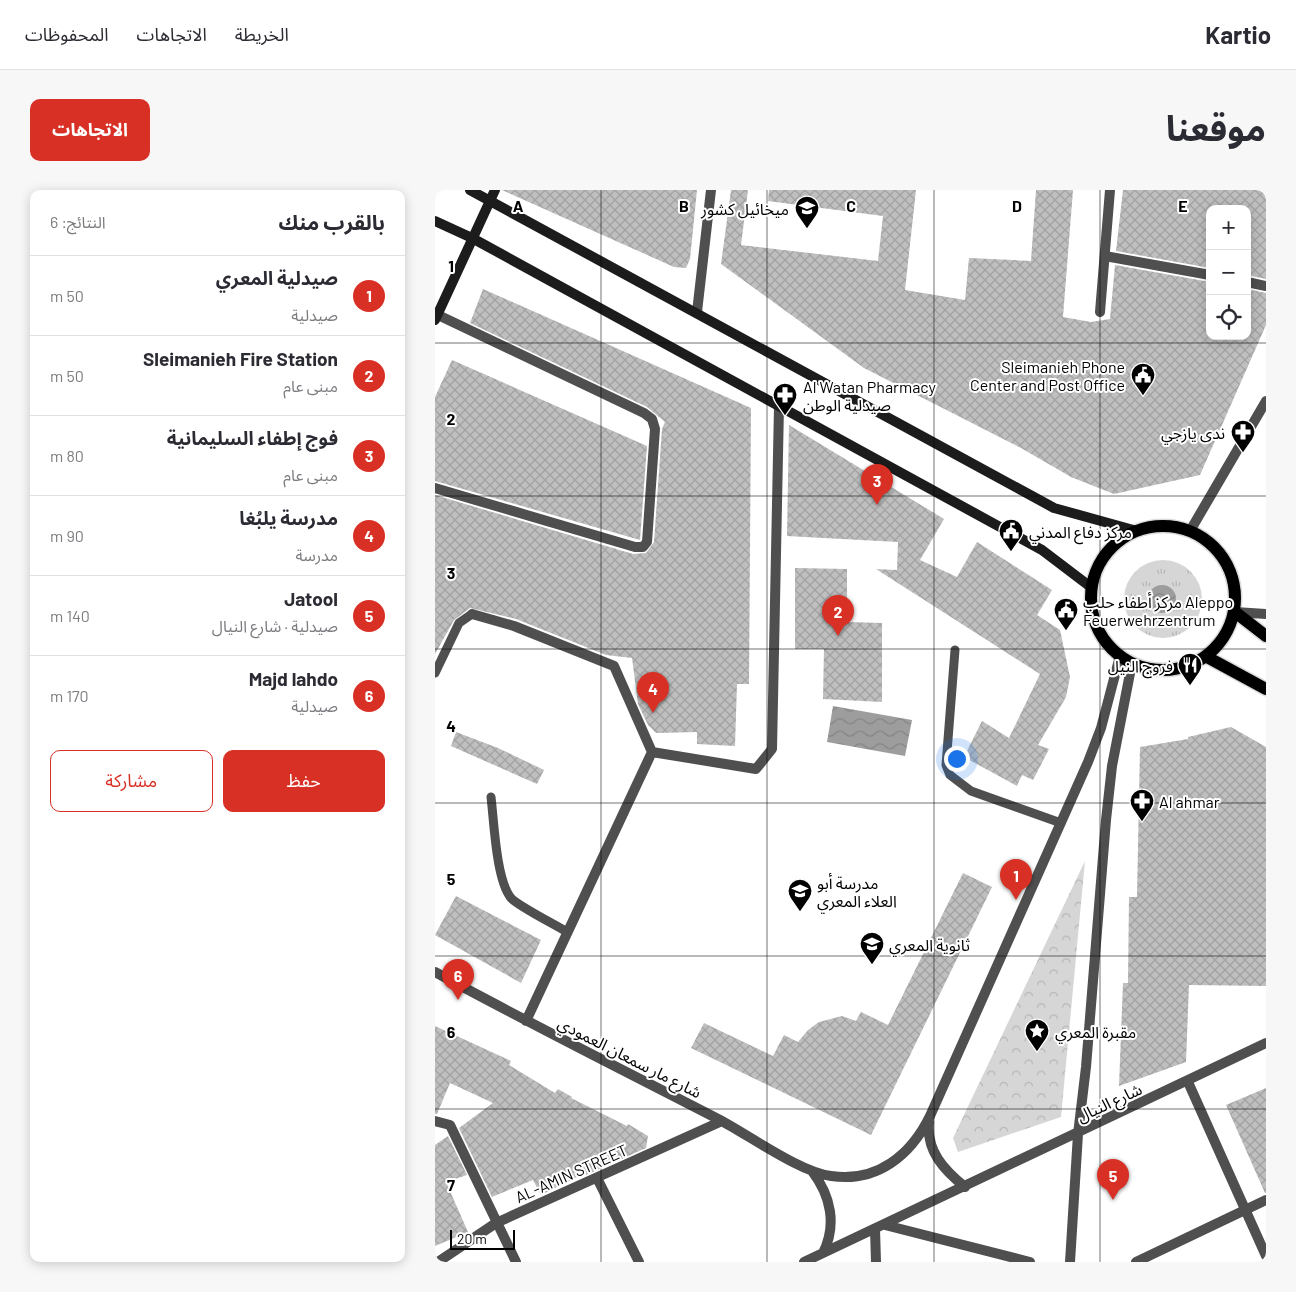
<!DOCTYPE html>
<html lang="ar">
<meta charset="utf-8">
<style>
body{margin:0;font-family:Barlow,"Noto Sans Arabic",sans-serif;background:#f7f7f7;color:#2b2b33;direction:rtl}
.controls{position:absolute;right:15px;top:15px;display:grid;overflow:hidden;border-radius:10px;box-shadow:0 2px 12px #0003}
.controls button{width:45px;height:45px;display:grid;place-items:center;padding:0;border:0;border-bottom:1px solid #e1e1e2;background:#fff;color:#2b2b33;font:25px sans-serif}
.scale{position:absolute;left:15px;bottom:12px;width:65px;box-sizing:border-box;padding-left:5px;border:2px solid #000;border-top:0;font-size:14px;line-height:18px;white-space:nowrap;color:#000;-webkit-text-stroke:4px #fff;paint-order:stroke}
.you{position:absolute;left:521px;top:568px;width:18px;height:18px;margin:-12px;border:4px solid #fff;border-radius:50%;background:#1a73e8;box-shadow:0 0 0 8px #1a73e833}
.badge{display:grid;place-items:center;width:32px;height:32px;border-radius:50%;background:#d93025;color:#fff;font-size:16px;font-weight:700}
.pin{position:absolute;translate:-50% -41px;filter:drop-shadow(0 1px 2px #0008)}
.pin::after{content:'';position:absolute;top:26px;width:18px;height:15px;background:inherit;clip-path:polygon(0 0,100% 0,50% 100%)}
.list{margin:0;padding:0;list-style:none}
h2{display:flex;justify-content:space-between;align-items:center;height:65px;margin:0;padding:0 20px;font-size:21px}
h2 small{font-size:16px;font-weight:400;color:#7c7c81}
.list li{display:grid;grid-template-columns:32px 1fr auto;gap:15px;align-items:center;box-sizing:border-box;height:80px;padding:0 20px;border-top:1px solid #e1e1e2}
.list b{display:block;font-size:19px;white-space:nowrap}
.list p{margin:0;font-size:16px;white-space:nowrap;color:#7c7c81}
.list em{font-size:16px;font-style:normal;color:#7c7c81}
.actions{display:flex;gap:10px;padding:15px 20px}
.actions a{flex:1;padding:11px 0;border:1px solid #d93025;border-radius:10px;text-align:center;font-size:18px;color:#d93025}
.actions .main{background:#d93025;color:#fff}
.icon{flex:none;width:28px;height:28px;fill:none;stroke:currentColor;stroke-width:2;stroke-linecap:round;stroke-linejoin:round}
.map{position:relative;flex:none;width:831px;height:1072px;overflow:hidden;direction:ltr;border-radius:10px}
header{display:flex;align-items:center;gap:30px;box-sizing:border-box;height:70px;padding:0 25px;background:#fff;border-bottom:1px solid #e1e1e2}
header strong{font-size:24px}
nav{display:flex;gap:28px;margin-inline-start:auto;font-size:18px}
.intro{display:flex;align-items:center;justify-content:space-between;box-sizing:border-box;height:120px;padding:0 30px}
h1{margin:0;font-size:35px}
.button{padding:12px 22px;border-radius:10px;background:#d93025;color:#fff;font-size:18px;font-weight:700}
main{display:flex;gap:30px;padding:0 30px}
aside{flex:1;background:#fff;border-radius:10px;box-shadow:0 2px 12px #0003}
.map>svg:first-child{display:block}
.grass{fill:url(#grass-tufts)}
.forest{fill:url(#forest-crowns)}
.water{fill:url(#water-waves)}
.building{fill:url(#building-cross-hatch)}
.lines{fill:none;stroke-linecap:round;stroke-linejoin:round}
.primary-casing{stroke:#dbdbdb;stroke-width:15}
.lane{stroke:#4f4f4f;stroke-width:9}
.street{stroke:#4f4f4f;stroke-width:10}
.secondary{stroke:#1c1c1c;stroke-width:10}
.primary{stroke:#000;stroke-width:12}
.grid{fill:none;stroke:#000;stroke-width:1;stroke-opacity:0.55}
.labels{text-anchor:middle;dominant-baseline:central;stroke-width:4;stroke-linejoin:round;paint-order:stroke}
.poi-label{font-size:16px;fill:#000;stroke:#fff;text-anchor:start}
.street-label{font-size:16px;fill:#000;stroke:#fff}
.grid-label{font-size:16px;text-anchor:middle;font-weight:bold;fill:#000;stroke:#fff;stroke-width:4;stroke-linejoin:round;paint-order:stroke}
</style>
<header>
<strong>Kartio</strong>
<nav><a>الخريطة</a><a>الاتجاهات</a><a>المحفوظات</a></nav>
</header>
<div class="intro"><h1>موقعنا</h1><a class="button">الاتجاهات</a></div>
<main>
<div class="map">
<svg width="831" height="1072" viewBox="0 0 831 1072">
<defs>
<pattern id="grass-tufts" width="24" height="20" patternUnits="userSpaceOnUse" patternTransform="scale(1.25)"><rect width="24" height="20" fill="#d6d6d6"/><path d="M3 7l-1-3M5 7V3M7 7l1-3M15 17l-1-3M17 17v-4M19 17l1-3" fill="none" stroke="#b6b6b6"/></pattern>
<pattern id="forest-crowns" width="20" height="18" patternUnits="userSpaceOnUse" patternTransform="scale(1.25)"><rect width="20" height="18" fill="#d6d6d6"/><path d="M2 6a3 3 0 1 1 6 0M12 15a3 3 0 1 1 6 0" fill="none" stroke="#b6b6b6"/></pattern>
<pattern id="water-waves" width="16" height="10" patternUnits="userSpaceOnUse" patternTransform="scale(1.25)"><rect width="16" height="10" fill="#9d9d9d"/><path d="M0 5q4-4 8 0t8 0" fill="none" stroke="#858585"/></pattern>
<pattern id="building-cross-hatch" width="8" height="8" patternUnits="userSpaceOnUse" patternTransform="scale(1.25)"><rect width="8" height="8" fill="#bfbfbf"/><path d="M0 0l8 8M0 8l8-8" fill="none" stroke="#a2a2a2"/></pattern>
</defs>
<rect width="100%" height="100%" fill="#fff"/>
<!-- grass -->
<path class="grass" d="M689 409a39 39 0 1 1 78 0a39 39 0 1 1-78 0Z"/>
<!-- forest -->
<path class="forest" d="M 650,671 L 626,927 L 523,962 L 518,948 Z"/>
<!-- water -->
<path class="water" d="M713 409a14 14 0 1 1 28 0a14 14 0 1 1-28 0Z
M 398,516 L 477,530 L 470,566 L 392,552 Z"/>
<!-- building -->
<path class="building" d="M 67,0 L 262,0 L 255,69 L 251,78 L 239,77 Z
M 296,0 L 313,0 L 306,55 L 443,71 L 448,26 L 333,11 L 334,0 L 481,0 L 470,100 L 530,110 L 534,68 L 596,71 L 601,0 L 638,0 L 628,127 L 656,132 L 675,129 L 680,75 L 775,92 L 775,146 L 812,146 L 812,99 L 831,103 L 831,135 L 765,285 L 679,304 L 636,287 L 586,258 L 429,178 L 286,74 Z
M 688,0 L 831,0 L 831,89 L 812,85 L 812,19 L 775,19 L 775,78 L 681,61 Z
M 48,99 L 316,218 L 314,494 L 302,494 L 300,556 L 262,554 L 262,542 L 221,543 L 213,535 L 203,514 L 197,468 L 171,465 L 81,429 L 35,418 L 19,430 L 0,464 L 0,305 L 198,364 L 211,363 L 219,352 L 227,239 L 230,232 L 212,217 L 35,133 Z
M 17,170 L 212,256 L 205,350 L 0,291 L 0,207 Z
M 354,235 L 509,329 L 485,370 L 522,387 L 542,352 L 617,400 L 602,425 L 625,440 L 635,487 L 631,507 L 603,555 L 614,559 L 598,590 L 587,585 L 582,596 L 529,567 L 547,531 L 574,548 L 605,484 L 441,379 L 462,380 L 463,352 L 352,346 Z
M 360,378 L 412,379 L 412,432 L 447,433 L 447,512 L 388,509 L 389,459 L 360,459 Z
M 796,537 L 831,557 L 831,796 L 754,795 L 751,872 L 684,896 L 688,793 L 693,793 L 694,707 L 702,707 L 705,557 L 753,549 L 753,547 Z
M 21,542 L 63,558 L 109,580 L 102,594 L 16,556 Z
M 528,683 L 557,697 L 436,945 L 256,858 L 269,833 L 338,866 L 349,845 L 363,852 L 373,840 L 384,832 L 407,826 L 421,831 L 426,822 L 453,835 Z
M 21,706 L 106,750 L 86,793 L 0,745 Z
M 0,836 L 76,871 L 74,875 L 120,903 L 123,899 L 137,907 L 136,908 L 192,936 L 193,934 L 213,946 L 211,958 L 151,985 L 150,983 L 106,1005 L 98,990 L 57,1007 L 24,938 L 58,913 L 15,893 L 2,924 L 0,924 Z
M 831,898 L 831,1003 L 830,1003 L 791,915 Z
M 13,946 L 32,985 L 11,992 L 33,1042 L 0,1056 L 0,955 Z"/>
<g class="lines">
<defs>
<path id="primary" d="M656 408a72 72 0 1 1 144 0a72 72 0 1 1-144 0Z
M 800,422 L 831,446
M 772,467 L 831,499"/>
</defs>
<!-- primary casing -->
<use href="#primary" class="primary-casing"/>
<!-- lane -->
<path class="lane" d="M 520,460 L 511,575 L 515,585 L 536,601 L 626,633
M 0,483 L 24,433 L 37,424
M 56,607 C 59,631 61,690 76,708 C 83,716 121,735 132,742"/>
<!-- street -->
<path class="street" d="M 670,66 L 775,85
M 812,92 L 831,96
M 262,122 L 276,0
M 665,122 L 675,0
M 0,298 L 200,357 L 208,357 L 212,352 L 220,239 L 217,229 L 209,223 L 3,125
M 755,341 L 831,211
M 800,422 L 831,424
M 37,424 L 79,436 L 179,476 L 217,562 L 91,831
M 217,562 L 321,579 L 337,559 L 344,216
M 0,782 C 94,833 190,881 285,930 C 315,946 365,982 396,986 C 442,993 476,965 495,926 L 653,572 L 666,538 L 685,466
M 753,892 L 831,1066
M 0,931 L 15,935 L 81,1072
M 494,932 C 491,961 509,980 530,997
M 377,981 C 396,1006 402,1035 388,1063
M 162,988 L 204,1072
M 450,1035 L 595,1072
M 440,1039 L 441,1072
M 3,1072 L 61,1033 L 287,931
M 369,1072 L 831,853
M 635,1072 L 643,944 L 651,877 L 671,630 L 677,576 L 697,473
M 701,1072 L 831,1010"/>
<!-- secondary -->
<path class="secondary" d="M 35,0 L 619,318 L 702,341
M 0,31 L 37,48 L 607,360 L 657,398
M 0,130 L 60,0"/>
<!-- primary -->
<use href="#primary" class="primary"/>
</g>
<!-- grid -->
<path class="grid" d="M 166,0 L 166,1072M 332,0 L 332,1072M 499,0 L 499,1072M 665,0 L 665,1072M 0,153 L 831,153M 0,306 L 831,306M 0,459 L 831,459M 0,613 L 831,613M 0,766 L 831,766M 0,919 L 831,919"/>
<!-- icons -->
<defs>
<symbol id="school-pin" viewBox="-11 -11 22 30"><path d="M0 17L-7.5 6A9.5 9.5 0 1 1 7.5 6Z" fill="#000" stroke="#fff"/><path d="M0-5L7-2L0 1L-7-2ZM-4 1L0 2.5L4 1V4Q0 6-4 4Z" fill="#fff"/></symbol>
<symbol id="civic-pin" viewBox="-11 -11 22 30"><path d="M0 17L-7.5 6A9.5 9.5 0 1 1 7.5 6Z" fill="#000" stroke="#fff"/><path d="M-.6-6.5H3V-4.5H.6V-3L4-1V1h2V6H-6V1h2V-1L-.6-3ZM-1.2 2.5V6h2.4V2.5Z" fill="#fff"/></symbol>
<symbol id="pharmacy-pin" viewBox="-11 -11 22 30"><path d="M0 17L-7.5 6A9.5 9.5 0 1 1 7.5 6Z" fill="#000" stroke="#fff"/><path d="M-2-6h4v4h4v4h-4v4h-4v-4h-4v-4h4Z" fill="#fff"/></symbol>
<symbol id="restaurant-pin" viewBox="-11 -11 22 30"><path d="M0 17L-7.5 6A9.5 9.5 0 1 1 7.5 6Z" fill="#000" stroke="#fff"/><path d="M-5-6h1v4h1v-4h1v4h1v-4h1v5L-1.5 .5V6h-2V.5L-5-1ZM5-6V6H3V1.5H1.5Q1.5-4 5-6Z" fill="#fff"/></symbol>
<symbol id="sight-pin" viewBox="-11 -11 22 30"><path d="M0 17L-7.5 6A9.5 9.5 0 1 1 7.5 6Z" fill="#000" stroke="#fff"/><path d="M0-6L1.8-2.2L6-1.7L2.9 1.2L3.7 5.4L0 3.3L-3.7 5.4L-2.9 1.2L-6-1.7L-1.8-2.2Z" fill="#fff"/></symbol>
</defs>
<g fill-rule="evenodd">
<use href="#school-pin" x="358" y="4" width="28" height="38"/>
<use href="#civic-pin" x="694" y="171" width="28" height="38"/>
<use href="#pharmacy-pin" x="336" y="191" width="28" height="38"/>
<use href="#pharmacy-pin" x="794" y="228" width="28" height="38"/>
<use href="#civic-pin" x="562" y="327" width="28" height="38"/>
<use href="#civic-pin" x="617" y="406" width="28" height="38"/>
<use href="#restaurant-pin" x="741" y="461" width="28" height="38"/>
<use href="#pharmacy-pin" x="693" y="597" width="28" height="38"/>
<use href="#school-pin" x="351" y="687" width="28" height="38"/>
<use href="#school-pin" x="423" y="740" width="28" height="38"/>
<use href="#sight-pin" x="588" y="827" width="28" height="38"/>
</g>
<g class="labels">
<!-- poi labels -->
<g class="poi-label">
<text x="354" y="18" text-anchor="end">ميخائيل كشور</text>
<text x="690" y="176" text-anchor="end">Sleimanieh Phone<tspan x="690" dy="18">Center and Post Office</tspan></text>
<text x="368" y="196">Al Watan Pharmacy<tspan x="368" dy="18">صيدلية الوطن</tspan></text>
<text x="790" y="242" text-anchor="end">ندى يازجي</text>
<text x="594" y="341">مركز دفاع المدني</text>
<text x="648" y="411">مركز أطفاء حلب Aleppo<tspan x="648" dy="18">Feuerwehrzentrum</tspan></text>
<text x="738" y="475" text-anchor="end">فروج النيل</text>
<text x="724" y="611">Al ahmar</text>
<text x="382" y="692">مدرسة أبو<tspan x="382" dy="18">العلاء المعري</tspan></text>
<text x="454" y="754">ثانوية المعري</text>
<text x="620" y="841">مقبرة المعري</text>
</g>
<!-- street labels -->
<g class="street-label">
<text transform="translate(195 867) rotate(27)">شارع مار سمعان العمودي</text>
<text transform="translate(674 912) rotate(-25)">شارع النيال</text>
<text transform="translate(136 983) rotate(-24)">AL-AMIN STREET</text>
</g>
</g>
<g class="grid-label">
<text x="83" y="22">A</text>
<text x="249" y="22">B</text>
<text x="416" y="22">C</text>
<text x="582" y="22">D</text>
<text x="748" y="22">E</text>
<text x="16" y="82">1</text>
<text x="16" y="235">2</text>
<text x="16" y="389">3</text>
<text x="16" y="542">4</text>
<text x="16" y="695">5</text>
<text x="16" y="848">6</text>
<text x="16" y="1001">7</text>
</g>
</svg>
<div class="controls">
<button>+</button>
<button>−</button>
<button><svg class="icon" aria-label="locate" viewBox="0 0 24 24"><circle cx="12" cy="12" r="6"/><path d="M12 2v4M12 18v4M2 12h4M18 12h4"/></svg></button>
</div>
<div class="scale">20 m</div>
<div class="you"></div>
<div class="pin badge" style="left:581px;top:710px">1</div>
<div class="pin badge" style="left:403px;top:446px">2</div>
<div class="pin badge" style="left:442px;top:315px">3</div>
<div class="pin badge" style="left:218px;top:523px">4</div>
<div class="pin badge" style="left:678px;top:1010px">5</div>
<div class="pin badge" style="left:23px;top:810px">6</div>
</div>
<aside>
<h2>بالقرب منك<small>النتائج: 6</small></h2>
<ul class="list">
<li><span class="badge">1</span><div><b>صيدلية المعري</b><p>صيدلية</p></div><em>50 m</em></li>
<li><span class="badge">2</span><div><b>Sleimanieh Fire Station</b><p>مبنى عام</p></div><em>50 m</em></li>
<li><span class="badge">3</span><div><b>فوج إطفاء السليمانية</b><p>مبنى عام</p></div><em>80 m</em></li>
<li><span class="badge">4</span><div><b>مدرسة يلبُغا</b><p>مدرسة</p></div><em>90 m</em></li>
<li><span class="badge">5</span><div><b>Jatool</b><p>صيدلية · شارع النيال</p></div><em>140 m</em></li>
<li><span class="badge">6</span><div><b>Majd lahdo</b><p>صيدلية</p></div><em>170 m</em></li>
</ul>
<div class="actions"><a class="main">حفظ</a><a>مشاركة</a></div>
</aside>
</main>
